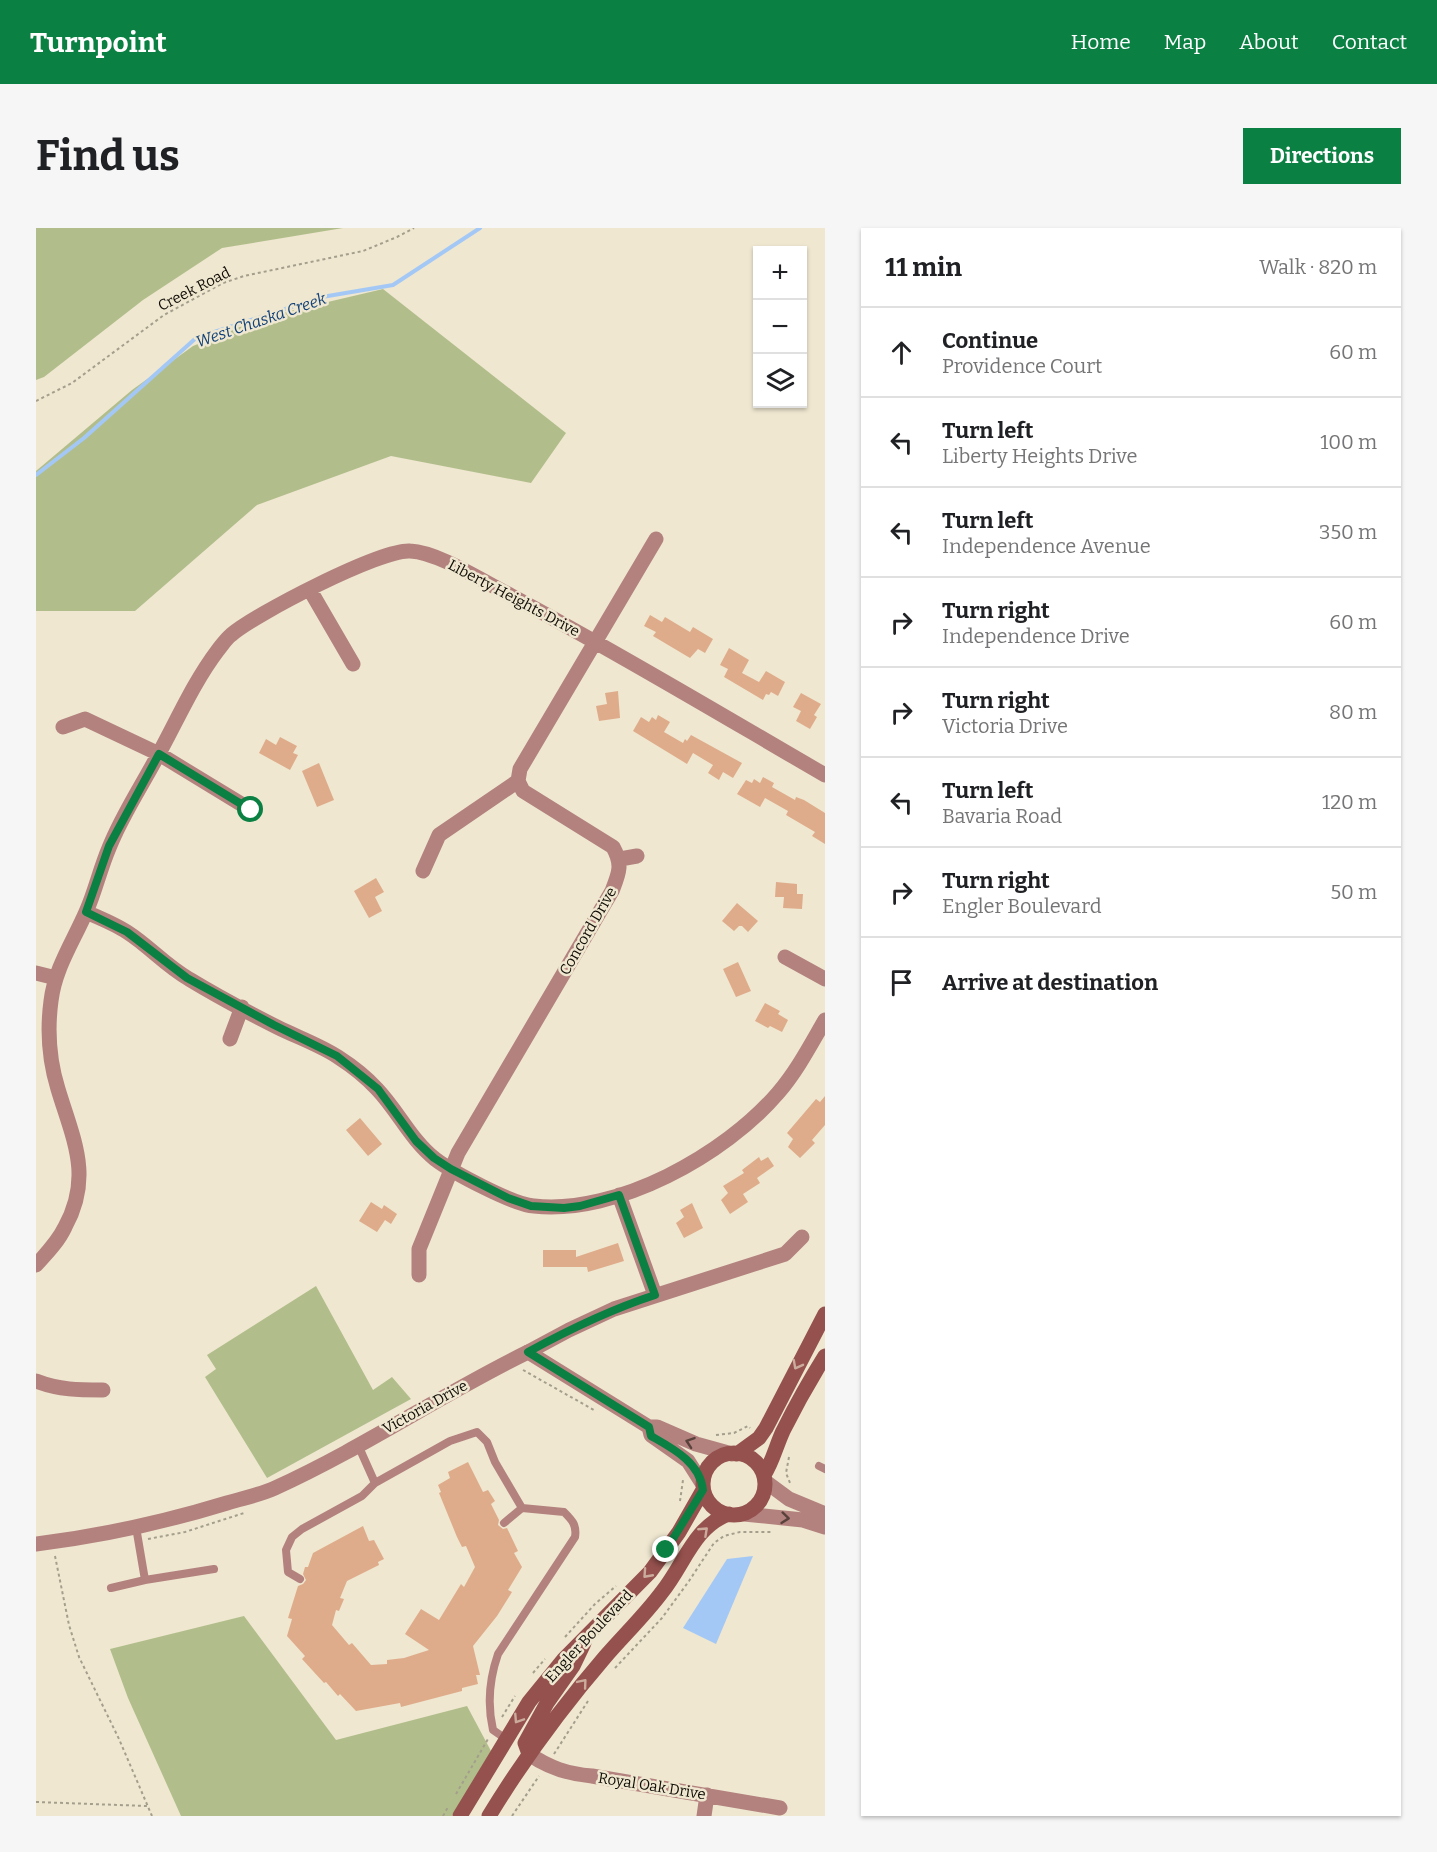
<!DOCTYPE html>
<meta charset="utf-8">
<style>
body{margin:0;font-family:Bitter,serif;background:#f6f6f6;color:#202124}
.controls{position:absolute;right:18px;top:18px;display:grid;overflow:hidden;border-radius:0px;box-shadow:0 2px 4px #0004}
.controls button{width:54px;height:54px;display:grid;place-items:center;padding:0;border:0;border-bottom:2px solid #e0e0e0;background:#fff;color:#202124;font:30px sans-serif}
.stop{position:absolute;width:18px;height:18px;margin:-14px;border:4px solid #0b8043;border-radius:50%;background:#fff}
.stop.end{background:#0b8043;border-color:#fff;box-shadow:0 2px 6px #0008}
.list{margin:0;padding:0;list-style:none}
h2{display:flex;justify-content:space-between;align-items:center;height:78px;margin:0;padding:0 24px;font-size:26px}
h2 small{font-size:20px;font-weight:400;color:#757577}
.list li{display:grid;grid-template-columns:39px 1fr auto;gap:18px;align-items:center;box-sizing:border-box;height:90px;padding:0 24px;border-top:2px solid #e0e0e0}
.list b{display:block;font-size:22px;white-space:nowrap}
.list p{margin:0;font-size:20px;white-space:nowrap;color:#757577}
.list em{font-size:20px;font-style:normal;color:#757577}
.icon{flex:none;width:33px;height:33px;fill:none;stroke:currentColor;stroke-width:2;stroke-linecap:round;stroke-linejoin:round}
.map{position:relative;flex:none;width:789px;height:1588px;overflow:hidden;border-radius:0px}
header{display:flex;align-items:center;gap:36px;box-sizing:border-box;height:84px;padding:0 30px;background:#0b8043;color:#fff}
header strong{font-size:28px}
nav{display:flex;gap:33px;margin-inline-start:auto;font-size:21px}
.intro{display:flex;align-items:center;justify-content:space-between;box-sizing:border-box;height:144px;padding:0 36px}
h1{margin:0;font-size:42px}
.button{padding:15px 27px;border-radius:0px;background:#0b8043;color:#fff;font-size:21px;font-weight:700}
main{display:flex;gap:36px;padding:0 36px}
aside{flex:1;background:#fff;border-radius:0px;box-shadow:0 2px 4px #0004}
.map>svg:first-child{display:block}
.green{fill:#b1be8b}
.water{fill:#a4c8f6}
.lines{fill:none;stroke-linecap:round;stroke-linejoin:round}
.stream{stroke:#a4c8f6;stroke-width:4}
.building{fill:#dfac8b}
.path{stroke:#a49e8c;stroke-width:2;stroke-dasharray:3 3;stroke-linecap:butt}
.service{stroke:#b3827e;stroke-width:8}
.minor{stroke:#b3827e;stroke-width:15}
.tertiary{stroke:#b3827e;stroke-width:15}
.secondary{stroke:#95514d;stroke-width:15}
.oneway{stroke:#cbab9c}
.oneway2{stroke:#59423c}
.route{stroke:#0b8043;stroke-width:8}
.labels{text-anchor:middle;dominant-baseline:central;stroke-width:5;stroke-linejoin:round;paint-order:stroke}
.street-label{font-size:15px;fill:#100d06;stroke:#efe7d0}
.water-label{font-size:16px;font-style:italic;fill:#114178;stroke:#efe7d0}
</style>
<header>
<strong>Turnpoint</strong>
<nav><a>Home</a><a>Map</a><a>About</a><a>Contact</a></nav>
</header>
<div class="intro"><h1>Find us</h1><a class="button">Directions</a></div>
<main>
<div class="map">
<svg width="789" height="1588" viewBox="0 0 789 1588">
<rect width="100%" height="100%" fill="#efe7d0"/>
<!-- green -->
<path class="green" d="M 0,0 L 307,0 L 186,20 L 107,72 L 8,149 L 0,152 Z
M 347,61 L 530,205 L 495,255 L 355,228 L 221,277 L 99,383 L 0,383 L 0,243 L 96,162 L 157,118 L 228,89 Z
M 280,1058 L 337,1162 L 356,1149 L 375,1171 L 231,1250 L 169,1149 L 180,1141 L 171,1127 Z
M 208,1388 L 300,1512 L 431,1478 L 455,1523 L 416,1588 L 145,1588 L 92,1470 L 74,1421 Z"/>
<!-- water -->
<path class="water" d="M 717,1328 L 680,1416 L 647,1400 L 691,1331 Z"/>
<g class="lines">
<!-- stream -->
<path class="stream" d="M 0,247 L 48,210 L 160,110 L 286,69 L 357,57 L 444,0"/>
</g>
<!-- building -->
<path class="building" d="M 614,387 L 626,394 L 629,389 L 654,404 L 657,399 L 677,411 L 669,425 L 662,421 L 654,430 L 617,408 L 620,404 L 608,398 Z
M 693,420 L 713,432 L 706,445 L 723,454 L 730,443 L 749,454 L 742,468 L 735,464 L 733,467 L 730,466 L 727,472 L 688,449 L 692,441 L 684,437 Z
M 582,463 L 584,490 L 563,493 L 560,478 L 571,476 L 569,465 Z
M 765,465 L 785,476 L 778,487 L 781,489 L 774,501 L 760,493 L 765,483 L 757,479 Z
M 622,487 L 634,494 L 628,504 L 647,515 L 649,511 L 651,513 L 655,507 L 706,535 L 697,550 L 687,544 L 683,552 L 672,545 L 677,537 L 657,525 L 651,536 L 597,503 L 605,489 L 613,494 L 616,489 L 620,492 Z
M 244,509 L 261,518 L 257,525 L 262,527 L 254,542 L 223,525 L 230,511 L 240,517 Z
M 283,535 L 298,572 L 281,579 L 266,543 Z
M 727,549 L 738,555 L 736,559 L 759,572 L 760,569 L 768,572 L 789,585 L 789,616 L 776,608 L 779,604 L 750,587 L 752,583 L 729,570 L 724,579 L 701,566 L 710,552 L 716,555 L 718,551 L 724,555 Z
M 340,650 L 348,664 L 339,669 L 346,683 L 333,690 L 318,663 Z
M 740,654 L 761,656 L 761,666 L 767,666 L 766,681 L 747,680 L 748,669 L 739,669 Z
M 701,675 L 722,693 L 712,704 L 706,698 L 703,698 L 698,703 L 686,693 Z
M 702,734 L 715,763 L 700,769 L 687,741 Z
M 729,775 L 744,783 L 742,786 L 752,792 L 746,804 L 734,798 L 732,800 L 719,793 Z
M 789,868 L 789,897 L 776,912 L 779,915 L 764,930 L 752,919 L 757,911 L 751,905 L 780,871 L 784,874 Z
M 324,890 L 346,916 L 332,928 L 310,902 Z
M 723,929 L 725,933 L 732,929 L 738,938 L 721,950 L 724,955 L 707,966 L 712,974 L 694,986 L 685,972 L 692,965 L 687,958 L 708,945 L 706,942 Z
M 335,974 L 346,981 L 348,977 L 361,986 L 355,996 L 349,992 L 341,1004 L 323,993 Z
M 656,975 L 667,1000 L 648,1010 L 640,995 L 648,989 L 644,982 Z
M 582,1015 L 588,1033 L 552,1044 L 551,1039 L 507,1039 L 507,1022 L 540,1022 L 540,1029 Z
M 432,1234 L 447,1264 L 452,1262 L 459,1273 L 455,1276 L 463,1292 L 462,1297 L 467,1301 L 471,1300 L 482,1323 L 478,1325 L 486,1339 L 472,1362 L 476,1364 L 461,1388 L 437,1418 L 444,1447 L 440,1447 L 442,1456 L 426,1460 L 426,1463 L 365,1479 L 364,1475 L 320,1483 L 304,1466 L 302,1468 L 290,1454 L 288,1455 L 266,1431 L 269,1428 L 251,1408 L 256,1391 L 252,1390 L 262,1358 L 267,1356 L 270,1352 L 267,1346 L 269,1339 L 272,1339 L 277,1325 L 327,1298 L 333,1313 L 338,1312 L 348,1331 L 342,1334 L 343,1337 L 311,1353 L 304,1370 L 308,1371 L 303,1383 L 300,1382 L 296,1397 L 313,1417 L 316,1415 L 335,1437 L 351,1436 L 351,1432 L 368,1430 L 393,1422 L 369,1406 L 385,1381 L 403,1392 L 425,1356 L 428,1359 L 439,1339 L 430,1318 L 426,1319 L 421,1309 L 403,1265 L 405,1264 L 402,1257 L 414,1250 L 412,1244 Z"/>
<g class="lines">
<!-- path -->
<path class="path" d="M 0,173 L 36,155 L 128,87 L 187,55 L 208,48 L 327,23 L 361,9 L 378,0
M 487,1142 L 558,1182
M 680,1207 L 698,1205 L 712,1198 L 714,1200
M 753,1229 L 750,1245 L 754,1255
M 644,1273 L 647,1252
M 112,1311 L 149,1304 L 208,1285
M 19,1328 L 33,1397 L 43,1429 L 83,1511 L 116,1588
M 529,1409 L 559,1376 L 580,1358
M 579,1440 L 626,1390 L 653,1353 L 678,1315 L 688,1308 L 704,1304 L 737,1304
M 497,1445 L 509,1431
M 466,1489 L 479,1468
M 518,1526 L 552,1473
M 420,1566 L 452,1511
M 0,1574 L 111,1578
M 407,1588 L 412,1579
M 476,1588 L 503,1548"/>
<!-- service -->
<path class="service" d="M 322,1217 L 339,1255 L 414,1213 L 441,1204 L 451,1214 L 459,1234 L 486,1280 L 528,1284 C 536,1292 541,1297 539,1309 L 462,1426 C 453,1452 451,1476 457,1502 L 470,1511
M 783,1238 L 789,1241
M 468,1295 L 486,1280
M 100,1299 L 109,1352 L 178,1341
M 264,1351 L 252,1344 L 250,1322 L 256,1309 L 266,1301 L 326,1268 L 339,1255
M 75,1360 L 109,1352"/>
<!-- minor -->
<path class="minor" d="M 274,362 L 317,436
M 27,499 L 49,491 L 123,526 L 215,582
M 584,631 L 601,628
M 387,643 L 403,607 L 482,553
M 50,684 C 64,690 79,696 91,704 C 113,718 130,738 153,751 C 181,768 211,784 241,799 C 261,809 284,817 302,829 C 316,838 330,849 341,861 C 362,883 375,912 399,931 C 416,944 478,977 498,978 C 581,987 689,927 742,865 C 761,843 775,816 789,792
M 749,729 L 789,751
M 0,745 L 20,750
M 194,811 L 206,779
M 583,967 L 619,1067
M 0,1037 C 10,1026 22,1014 29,999 C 57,948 37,911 22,861 C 13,832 11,803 15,773 C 19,740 37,714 50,684 C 59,664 64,641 73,620 C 85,589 105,559 121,529 C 141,493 157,455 182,422 C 186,417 190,411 195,407 C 219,386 345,321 374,323 C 402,324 448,354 474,367 C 581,424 684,486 789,547
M 383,1047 L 383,1021 L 422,925 L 576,663 C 583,645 587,637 577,619 L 487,563 L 482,553 L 484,541 L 620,311
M 492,1124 L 533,1102 L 578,1081 L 749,1026 L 766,1009
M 0,1153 C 23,1162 43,1162 67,1162
M 493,1526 C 513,1540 532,1546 556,1548 L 744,1580
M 668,1588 L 671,1567"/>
<!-- tertiary -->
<path class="tertiary" d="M 613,1199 L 615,1207 L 652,1233 L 666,1255
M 730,1254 L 753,1271 L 789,1286
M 708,1286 L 767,1292 L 789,1299
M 0,1316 C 65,1308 129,1294 191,1275 C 207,1270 224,1267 239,1260 C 327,1220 406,1166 492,1124 L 613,1199 L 621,1199 L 660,1216 L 696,1226"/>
<!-- secondary -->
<path class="secondary" d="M667 1256a31 31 0 1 1 62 0a31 31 0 1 1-62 0Z
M 701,1226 L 723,1210 L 730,1200 L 789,1086
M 728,1247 C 737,1233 740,1218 747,1203 C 760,1177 774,1152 789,1128
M 493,1526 L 489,1515 L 511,1475 L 537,1438 L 548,1415
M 424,1588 L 493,1474 L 528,1431 L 614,1344 L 643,1304 L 667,1262
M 453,1588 C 487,1532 526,1479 569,1429 C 588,1407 609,1387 626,1364 C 648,1337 658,1298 693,1286"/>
</g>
<!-- one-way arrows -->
<defs><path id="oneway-chevron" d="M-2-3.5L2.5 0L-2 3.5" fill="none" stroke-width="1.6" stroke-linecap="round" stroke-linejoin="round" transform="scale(1.5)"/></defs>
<g class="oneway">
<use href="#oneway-chevron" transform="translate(761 1137) rotate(118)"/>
<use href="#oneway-chevron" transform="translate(668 1303) rotate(-43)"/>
<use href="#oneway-chevron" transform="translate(611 1346) rotate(132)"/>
<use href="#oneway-chevron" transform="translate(547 1455) rotate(-50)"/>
<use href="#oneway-chevron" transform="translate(482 1491) rotate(123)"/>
</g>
<g class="oneway2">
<use href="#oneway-chevron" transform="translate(654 1214) rotate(-161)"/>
<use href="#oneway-chevron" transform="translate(749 1290) rotate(6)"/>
</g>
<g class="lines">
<!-- route -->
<path class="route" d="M 215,582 L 123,526 L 73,618 L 50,684 L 91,704 L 151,750 L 238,797 L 301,828 L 342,861 L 380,913 L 398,930 L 415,941 L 472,970 L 495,978 L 528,980 L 544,978 L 583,967 L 619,1067 C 573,1082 534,1101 492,1124 L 613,1199 L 615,1208 C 636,1220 664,1234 667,1262 L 630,1322"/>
</g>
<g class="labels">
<!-- street labels -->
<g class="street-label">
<text transform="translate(158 61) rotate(-27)">Creek Road</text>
<text transform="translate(478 370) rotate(28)">Liberty Heights Drive</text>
<text transform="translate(552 703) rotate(-60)">Concord Drive</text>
<text transform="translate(389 1179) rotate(-29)">Victoria Drive</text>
<text transform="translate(553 1408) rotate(-47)">Engler Boulevard</text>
<text transform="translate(616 1558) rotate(9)">Royal Oak Drive</text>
</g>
<!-- water labels -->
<g class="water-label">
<text transform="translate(225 92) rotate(-19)">West Chaska Creek</text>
</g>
</g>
</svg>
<div class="controls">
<button>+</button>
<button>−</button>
<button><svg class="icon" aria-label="layers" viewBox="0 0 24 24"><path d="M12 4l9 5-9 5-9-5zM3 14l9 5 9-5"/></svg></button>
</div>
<div class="stop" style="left:215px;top:582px"></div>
<div class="stop end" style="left:630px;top:1322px"></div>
</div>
<aside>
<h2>11 min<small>Walk · 820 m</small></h2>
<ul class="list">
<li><svg class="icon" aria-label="ahead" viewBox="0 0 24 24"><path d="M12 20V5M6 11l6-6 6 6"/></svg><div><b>Continue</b><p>Providence Court</p></div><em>60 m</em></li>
<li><svg class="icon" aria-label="left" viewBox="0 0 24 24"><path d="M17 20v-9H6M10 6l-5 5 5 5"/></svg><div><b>Turn left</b><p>Liberty Heights Drive</p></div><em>100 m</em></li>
<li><svg class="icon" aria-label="left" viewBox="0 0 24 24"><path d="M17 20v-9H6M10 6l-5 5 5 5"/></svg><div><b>Turn left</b><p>Independence Avenue</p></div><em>350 m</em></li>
<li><svg class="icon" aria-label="right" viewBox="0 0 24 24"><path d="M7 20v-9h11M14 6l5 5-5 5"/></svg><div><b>Turn right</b><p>Independence Drive</p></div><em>60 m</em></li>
<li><svg class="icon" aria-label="right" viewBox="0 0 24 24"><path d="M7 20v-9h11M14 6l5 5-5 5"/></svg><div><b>Turn right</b><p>Victoria Drive</p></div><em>80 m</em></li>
<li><svg class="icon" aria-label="left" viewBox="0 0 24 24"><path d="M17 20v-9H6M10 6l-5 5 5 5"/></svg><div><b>Turn left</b><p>Bavaria Road</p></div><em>120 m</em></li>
<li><svg class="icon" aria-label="right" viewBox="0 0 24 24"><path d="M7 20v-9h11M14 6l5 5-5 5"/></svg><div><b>Turn right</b><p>Engler Boulevard</p></div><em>50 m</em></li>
<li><svg class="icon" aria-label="arrive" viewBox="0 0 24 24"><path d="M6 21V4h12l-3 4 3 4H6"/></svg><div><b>Arrive at destination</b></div></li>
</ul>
</aside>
</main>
